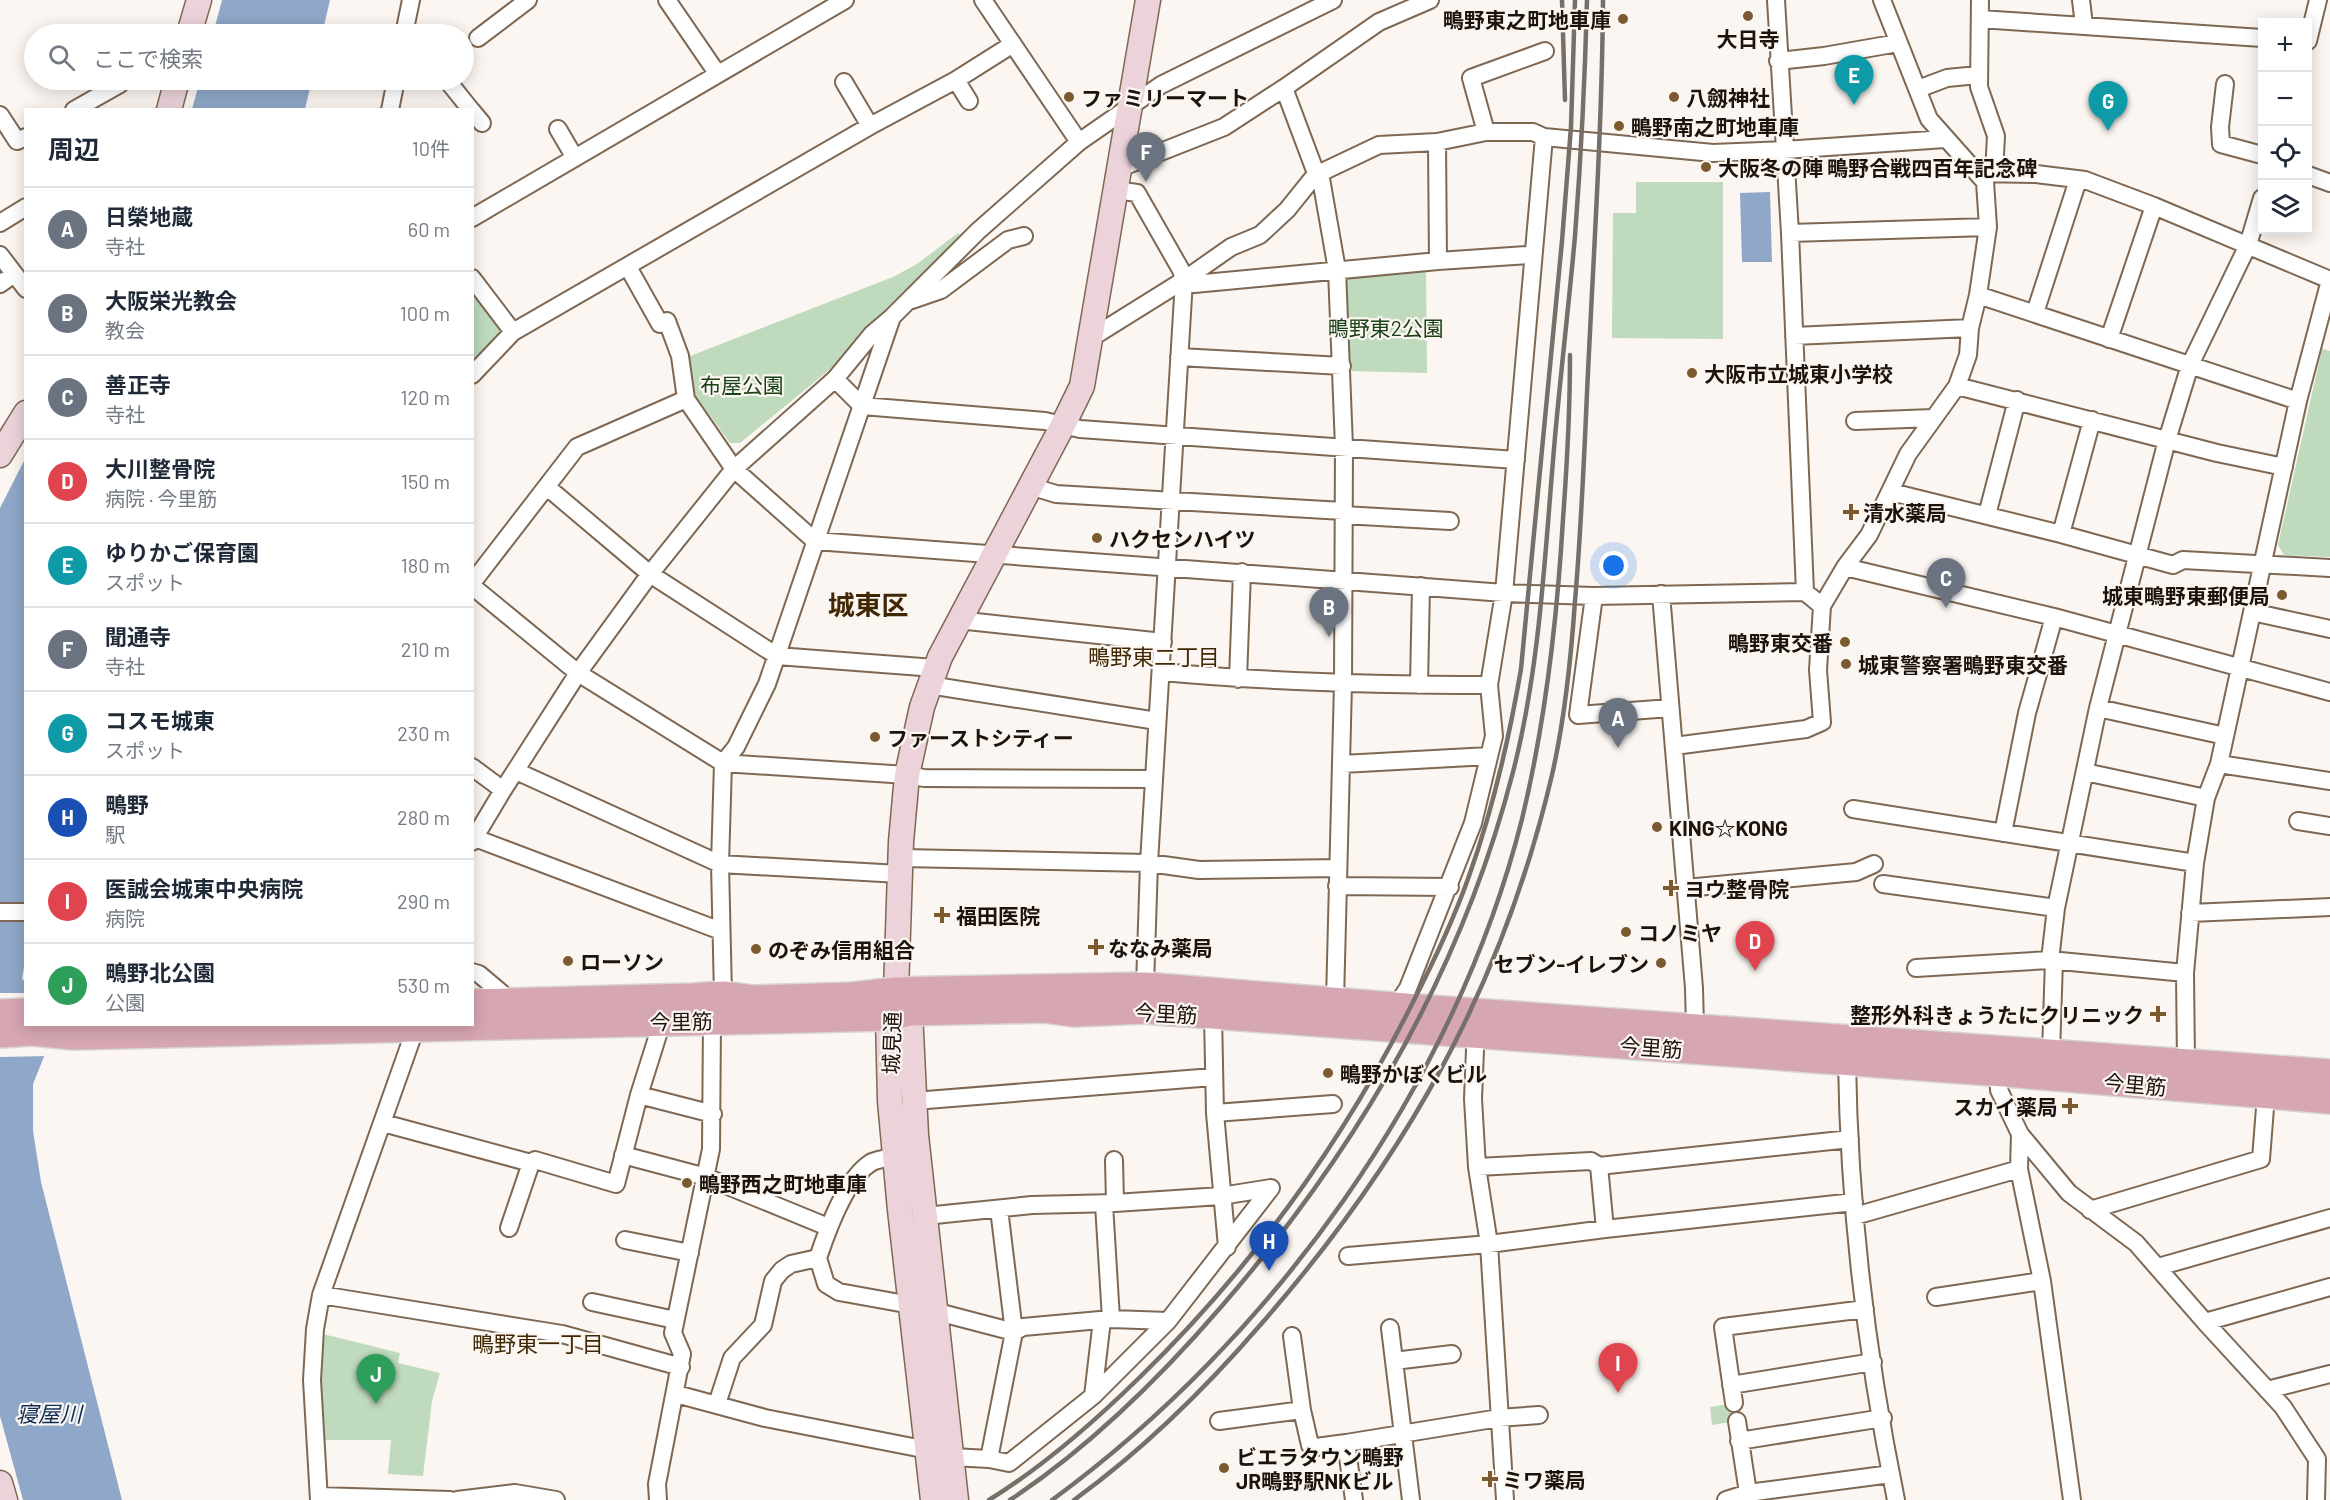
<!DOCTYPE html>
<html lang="ja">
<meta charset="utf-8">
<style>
body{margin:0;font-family:Barlow,"Noto Sans JP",sans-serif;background:#f2f2f3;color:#1f2937}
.controls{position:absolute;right:18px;top:18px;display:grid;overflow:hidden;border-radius:0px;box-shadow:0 3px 15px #0003}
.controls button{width:54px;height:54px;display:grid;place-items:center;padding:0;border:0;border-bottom:2px solid #e0e1e3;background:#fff;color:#1f2937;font:30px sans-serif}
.you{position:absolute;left:1614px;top:566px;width:21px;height:21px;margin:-15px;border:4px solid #fff;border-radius:50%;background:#1a73e8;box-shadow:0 0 0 9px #1a73e833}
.badge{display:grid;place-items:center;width:39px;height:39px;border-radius:50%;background:#7b5a30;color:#fff;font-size:20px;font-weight:700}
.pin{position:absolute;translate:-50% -50px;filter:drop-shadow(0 2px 3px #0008)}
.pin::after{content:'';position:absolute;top:32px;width:21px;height:18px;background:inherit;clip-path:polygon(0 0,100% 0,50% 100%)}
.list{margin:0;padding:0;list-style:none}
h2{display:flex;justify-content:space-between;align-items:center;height:78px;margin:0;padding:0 24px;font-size:26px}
h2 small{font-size:20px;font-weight:400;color:#747a83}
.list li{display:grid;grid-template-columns:39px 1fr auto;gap:18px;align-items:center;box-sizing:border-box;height:84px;padding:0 24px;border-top:2px solid #e0e1e3}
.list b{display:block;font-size:22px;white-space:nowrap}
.list p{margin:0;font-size:20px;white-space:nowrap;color:#747a83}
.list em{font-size:20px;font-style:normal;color:#747a83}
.icon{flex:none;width:33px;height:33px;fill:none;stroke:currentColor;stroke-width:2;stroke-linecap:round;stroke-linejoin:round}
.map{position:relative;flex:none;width:2330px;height:1500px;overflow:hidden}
.search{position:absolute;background:#fff;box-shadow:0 3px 15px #0003;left:24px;top:24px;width:450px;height:66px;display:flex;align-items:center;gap:15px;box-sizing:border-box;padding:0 21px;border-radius:33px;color:#747a83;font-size:22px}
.panel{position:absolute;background:#fff;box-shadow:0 3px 15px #0003;left:24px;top:108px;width:450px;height:918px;border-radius:0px}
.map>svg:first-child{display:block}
.green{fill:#bfdabc}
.water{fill:#8fa7c8}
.pier{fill:#fbf6f1}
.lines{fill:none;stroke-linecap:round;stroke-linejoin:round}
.street-casing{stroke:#7e6854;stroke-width:20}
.secondary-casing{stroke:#7e6854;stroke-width:27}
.primary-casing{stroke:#d6d5d3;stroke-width:30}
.street{stroke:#fff;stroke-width:16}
.secondary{stroke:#ebd3d9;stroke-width:24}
.primary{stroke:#d6a6b2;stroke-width:27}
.rail{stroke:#77706a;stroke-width:4.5}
.poi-dot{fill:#7b5a30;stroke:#fbf6f1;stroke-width:2}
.labels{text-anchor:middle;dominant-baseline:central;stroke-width:4.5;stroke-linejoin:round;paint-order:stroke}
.poi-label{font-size:21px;font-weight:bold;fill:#1c130c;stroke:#fbf6f1;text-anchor:start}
.park-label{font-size:21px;fill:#184115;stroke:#fbf6f1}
.street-label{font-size:21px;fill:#1c130c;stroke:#fbf6f1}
.neighbourhood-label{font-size:22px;fill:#402804;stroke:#fbf6f1}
.water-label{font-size:22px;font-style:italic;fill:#0d2e58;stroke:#fbf6f1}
.district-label{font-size:27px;font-weight:bold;fill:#402804;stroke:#fbf6f1}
</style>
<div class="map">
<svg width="2330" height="1500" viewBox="0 0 2330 1500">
<rect width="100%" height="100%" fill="#fbf6f1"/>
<!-- green -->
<path class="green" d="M 1636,182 L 1723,182 L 1723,339 L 1612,338 L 1613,213 L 1636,213 Z
M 958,233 L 960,235 L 878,317 L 834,366 L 740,443 L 730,443 L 690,388 L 685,358 L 893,277 L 917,264 Z
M 1426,269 L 1427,373 L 1348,371 L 1344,283 L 1352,275 Z
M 472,292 L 499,326 L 500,335 L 472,363 Z
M 2322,349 L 2330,351 L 2330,557 L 2284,555 L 2278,545 Z
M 323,1334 L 400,1353 L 398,1363 L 440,1373 L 432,1401 L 423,1476 L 388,1474 L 391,1440 L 323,1440 L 320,1382 Z
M 1734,1403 L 1737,1421 L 1712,1425 L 1710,1407 Z"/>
<!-- water -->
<path class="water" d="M 222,0 L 330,0 L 322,34 L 213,34 Z
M 200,80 L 312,80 L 305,109 L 192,109 Z
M 1770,192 L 1772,262 L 1742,262 L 1740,193 Z
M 25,459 L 26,955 L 22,979 L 25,981 L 26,1024 L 45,1054 L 33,1084 L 33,1131 L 41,1182 L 122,1500 L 23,1500 L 0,1416 L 0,508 Z"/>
<!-- pier -->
<path class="pier" d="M 0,993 L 25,993 L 26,1024 L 48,1024 L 48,1056 L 0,1057 Z"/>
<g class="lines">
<defs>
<path id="street" d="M 667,0 L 717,73
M 983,0 L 1079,142
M 1776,0 L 1790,233 L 1805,592
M 1980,0 L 1979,87 L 1996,136 L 1994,173
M 2081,0 L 2084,25
M 1980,19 L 2262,38
M 404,34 L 411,0
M 478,38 L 528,0
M 2308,41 L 2318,0
M 1778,61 L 1824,56 L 1898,43
M 447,80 L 471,110
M 956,80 L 969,101
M 844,82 L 870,126
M 2225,84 L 2220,127 L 2221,144 L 2262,155
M 1284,88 L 1314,168 L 1320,173 L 1337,270 L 1344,447 L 1343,684 L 1335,1001
M 1918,89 L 1947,78 L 1978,75
M 74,110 L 120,84
M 390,110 L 396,80
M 472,111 L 482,123
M 0,115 L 17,141 L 26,137
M 558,129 L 575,158
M 1486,132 L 1471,78 L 1545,51
M 1437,142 L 1438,261
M 1120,168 L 1224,127 L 1284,88 L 1379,22 L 1430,0
M 1977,173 L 2036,174 L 2085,180 L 2154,206 L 2330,280
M 2308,175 L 2330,183
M 1116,190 L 1137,193 L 1181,270 L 1184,280 L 1149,863 L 1145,986
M 472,218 L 845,0
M 0,223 L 26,207
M 1790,233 L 1988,227
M 0,255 L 26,289
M 628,267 L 660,324 L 667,321 L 680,356 L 686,399 L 734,469 L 815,541 L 1504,593 L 1594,596 L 1805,592 L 1822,606
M 472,278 L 513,332
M 1184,280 L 1194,284 L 1438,261 L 1528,255
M 0,284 L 14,274
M 1978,295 L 2298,401
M 912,300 L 941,290 L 1008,240 L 1024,236
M 2035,313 L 2078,180
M 1794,336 L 1970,328
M 1091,338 L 1184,280 L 1231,247 L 1260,235 L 1287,210 L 1312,179 L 1320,173 L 1379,145 L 1437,142 L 1486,132 L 1533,132 L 1544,137 L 1713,153 L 1784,150 L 1945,139
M 2109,339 L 2154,206
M 1179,357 L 1342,366
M 472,375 L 513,332 L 870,126 L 956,80 L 1013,44
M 835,379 L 862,406 L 1045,421 L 1080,429 L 1516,460
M 1957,386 L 2217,453 L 2284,467
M 1855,421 L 1933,418
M 1030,486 L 1056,494 L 1343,511
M 547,487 L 650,574 L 777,656 L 935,668
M 1891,492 L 2061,534 L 2173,565 L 2183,560 L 2330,568
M 1343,515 L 1450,521
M 1987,515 L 2017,400
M 2061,534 L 2092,420
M 1845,567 L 2054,617 L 2330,692
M 472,583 L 577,447 L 686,399
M 472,586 L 578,673 L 723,763 L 907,775 L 924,778 L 1154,779
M 1661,594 L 1694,988 L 1695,1027
M 1594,596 L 1578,715 L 1670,708
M 2252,612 L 2330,629
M 958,620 L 1163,642
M 1162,672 C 1271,682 1380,685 1489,685
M 1238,679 L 1242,572
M 929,685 L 1157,721
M 1419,685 L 1421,586
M 2098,708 L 2225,736
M 1674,746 L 1806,729 L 1822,722 L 1818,670 L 1822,606 L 1845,567 L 1869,535 L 1908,454 L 1957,386 L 1968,355 L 1970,328 L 1978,295 L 1988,227 L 1985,182 L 1929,119 L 1882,0
M 1342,764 L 1489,756
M 2219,764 L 2330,781
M 472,767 L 503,790
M 516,771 L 720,864 L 900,874
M 2085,772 L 2206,798
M 1853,809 L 2195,863
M 2298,821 L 2330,826
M 2003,833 L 2027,713 L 2054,617
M 475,838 L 721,931
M 472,842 L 503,790 L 578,673 L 650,574 L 734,469 L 835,379 L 872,334 L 892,317 L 978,231 L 1079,142 L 1161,85 L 1333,0
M 901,858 L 1149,863 L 1199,870 L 1338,868
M 1883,884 L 2056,908
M 1337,886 L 1450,887
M 1686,888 L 1856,872 L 1874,864
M 0,912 L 26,912
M 2190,913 L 2330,907
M 2050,960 L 2056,908 L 2098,708 L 2167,440 L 2190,365 L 2248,245 L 2262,198
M 1916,968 L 2050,960 L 2185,973
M 472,972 L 479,974 L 511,1001
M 1396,1006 L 1408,988 L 1473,823 L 1494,736 L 1489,685 L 1504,593 L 1544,137
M 1213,1015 L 1215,1113 L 1227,1247
M 1476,1025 L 1473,1099 L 1477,1167 L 1489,1244 L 1505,1500
M 2051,1054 L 2054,960
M 1847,1061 C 1849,1206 1867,1358 1896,1500
M 2186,1063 L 2185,973 L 2195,863 L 2206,798 L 2219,764 L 2298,401 L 2330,280
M 1998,1065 L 1999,1090 L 2020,1134 L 2069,1193 L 2136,1243 L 2205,1322 L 2283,1407 L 2317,1459 L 2316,1500
M 639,1095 L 713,1114
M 914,1101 L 1213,1077
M 1215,1113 L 1333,1104
M 383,1123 L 531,1163 L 535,1160 L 616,1184 L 639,1095 L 662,1022
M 2020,1134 L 2019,1169 L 2042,1281 L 2072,1500
M 623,1155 L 706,1177 L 828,1227
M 1114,1160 L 1115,1203
M 1599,1166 L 1605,1229
M 1477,1167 L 1591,1161 L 1599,1166 L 1850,1139
M 1104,1204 L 1111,1319
M 2090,1210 L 2261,1159 L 2266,1095
M 925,1216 L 1032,1205 L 1115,1203 L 1221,1196 L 1271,1188
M 1855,1216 L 2019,1169
M 509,1228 L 531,1163
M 625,1240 L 690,1253
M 1348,1256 L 1489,1244 L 1605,1229 L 1854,1202
M 818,1258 L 826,1284 L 839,1292 L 911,1305 L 1014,1332 L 1023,1327 L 1111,1319 L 1168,1321
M 2158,1267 L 2330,1218
M 321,1295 L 562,1334 L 681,1367
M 1936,1297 L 2042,1281
M 592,1302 L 675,1320
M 2205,1322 L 2330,1287
M 1390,1328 L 1394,1361
M 1292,1336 L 1302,1410
M 1731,1385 L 1873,1362
M 2267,1390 L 2330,1374
M 676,1394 L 765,1418 L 928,1450
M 1093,1396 L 1102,1320
M 1734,1403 L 1723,1327 L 1865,1309
M 717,1404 L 732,1358 L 763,1325 L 773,1281 L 782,1270 L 791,1264 L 818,1258 C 827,1231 846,1177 872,1162 C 879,1159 888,1158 895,1156
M 1219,1421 L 1302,1410 L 1310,1445 L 1316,1447 L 1346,1443
M 1737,1421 L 1748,1493
M 1739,1441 L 1883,1418
M 952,1457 L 989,1459 L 1014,1332 L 999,1209
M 989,1459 L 1009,1463 L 1093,1396 L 1168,1321 L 1271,1188
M 319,1496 L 450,1500
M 319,1500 L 312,1380 L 315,1329 L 321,1295 L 417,1024
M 457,1500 L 515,1493 L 556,1500
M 658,1500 L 657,1484 L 682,1354 L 673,1333 L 711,1149 L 712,1020 L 723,995 L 720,864 L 723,763 L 736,747 L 767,684 L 892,317
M 1354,1500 L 1346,1443 L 1499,1418 L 1539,1415
M 1411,1500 L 1394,1361 L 1452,1354
M 1726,1500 L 1748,1493 L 1891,1474"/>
<path id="secondary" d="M 189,34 L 199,0
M 169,110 L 177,80
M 0,455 L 26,413
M 899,996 L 910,1012 L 916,1135 L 956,1500
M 0,1483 L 5,1500
M 933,1500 L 900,1210 L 890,1101 L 888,1017 L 896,991 L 901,842 L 907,775 L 922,707 L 940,657 L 1063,425 L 1082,386 L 1148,0"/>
<path id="primary" d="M 472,1003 L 693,997 L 723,995 L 753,999 L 853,996 L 896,991 L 941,990 L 1145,986 L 1430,1009 L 2330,1073
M 0,1013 L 26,1012
M 0,1034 L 32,1032 L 74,1036 L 888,1017 L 910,1012 L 1044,1009 L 1074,1013 L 1144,1010 L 2018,1074 L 2330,1100"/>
</defs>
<!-- street casing -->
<use href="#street" class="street-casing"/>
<!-- secondary casing -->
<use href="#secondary" class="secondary-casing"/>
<!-- primary casing -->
<use href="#primary" class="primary-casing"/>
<!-- street -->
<use href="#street" class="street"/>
<!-- secondary -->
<use href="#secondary" class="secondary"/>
<!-- primary -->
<use href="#primary" class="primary"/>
<!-- rail -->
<path class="rail" d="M 1562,0 L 1565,100
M 989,1500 C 1044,1466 1093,1423 1139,1378 C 1251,1269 1343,1142 1413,1002 C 1434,961 1454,919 1469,876 C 1493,809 1509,739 1521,669 L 1562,241 L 1571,127 L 1575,0
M 1010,1500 C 1090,1447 1158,1380 1221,1307 C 1357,1150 1461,974 1513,772 C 1541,663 1545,549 1555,437 C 1561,370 1569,303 1575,236 C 1581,157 1585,79 1587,0
M 1052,1500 C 1272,1339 1455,1086 1522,819 C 1546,720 1557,621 1563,519 C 1567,465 1570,410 1570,355
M 1074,1500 C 1143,1450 1206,1388 1262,1323 C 1405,1159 1502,988 1552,775 C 1565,718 1571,659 1575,601 C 1581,532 1584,462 1587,393 C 1593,262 1602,131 1603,0"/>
</g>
<!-- markers -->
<g class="poi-dot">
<circle cx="1748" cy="16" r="6"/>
<circle cx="1623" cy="19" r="6"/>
<circle cx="1069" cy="97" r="6"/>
<circle cx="1674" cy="97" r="6"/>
<circle cx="1619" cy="126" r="6"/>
<circle cx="1706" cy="167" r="6"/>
<circle cx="1692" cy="373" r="6"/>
<path d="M1848 503h6v6h6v6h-6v6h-6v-6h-6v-6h6z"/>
<circle cx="1097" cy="538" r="6"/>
<circle cx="2282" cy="595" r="6"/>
<circle cx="1845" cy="642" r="6"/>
<circle cx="1846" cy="664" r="6"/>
<circle cx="875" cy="737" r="6"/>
<circle cx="1657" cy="827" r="6"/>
<path d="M1668 879h6v6h6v6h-6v6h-6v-6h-6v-6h6z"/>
<path d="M939 906h6v6h6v6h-6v6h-6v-6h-6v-6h6z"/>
<circle cx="1626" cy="932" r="6"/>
<path d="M1093 938h6v6h6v6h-6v6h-6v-6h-6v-6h6z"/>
<circle cx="756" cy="949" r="6"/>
<circle cx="568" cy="961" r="6"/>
<circle cx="1661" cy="963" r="6"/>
<path d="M2155 1005h6v6h6v6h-6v6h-6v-6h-6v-6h6z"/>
<circle cx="1328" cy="1073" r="6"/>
<path d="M2067 1097h6v6h6v6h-6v6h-6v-6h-6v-6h6z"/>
<circle cx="687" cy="1183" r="6"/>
<circle cx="1224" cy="1468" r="6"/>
<path d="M1487 1470h6v6h6v6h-6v6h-6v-6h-6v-6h6z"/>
</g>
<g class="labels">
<!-- poi labels -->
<g class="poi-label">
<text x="1611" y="19" text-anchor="end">鴫野東之町地車庫</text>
<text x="1748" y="38" text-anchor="middle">大日寺</text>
<text x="1081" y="97">ファミリーマート</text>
<text x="1686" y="97">八劔神社</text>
<text x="1631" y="126">鴫野南之町地車庫</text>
<text x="1718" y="167">大阪冬の陣 鴫野合戦四百年記念碑</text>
<text x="1704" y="373">大阪市立城東小学校</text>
<text x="1863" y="512">清水薬局</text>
<text x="1109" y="538">ハクセンハイツ</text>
<text x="2270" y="595" text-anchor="end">城東鴫野東郵便局</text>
<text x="1833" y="642" text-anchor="end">鴫野東交番</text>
<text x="1858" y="664">城東警察署鴫野東交番</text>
<text x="887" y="737">ファーストシティー</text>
<text x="1669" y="827">KING☆KONG</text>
<text x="1684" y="888">ヨウ整骨院</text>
<text x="956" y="915">福田医院</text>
<text x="1638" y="932">コノミヤ</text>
<text x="1108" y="947">ななみ薬局</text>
<text x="768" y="949">のぞみ信用組合</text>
<text x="580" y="961">ローソン</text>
<text x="1649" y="963" text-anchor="end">セブン-イレブン</text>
<text x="2144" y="1014" text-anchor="end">整形外科きょうたにクリニック</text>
<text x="1340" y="1073">鴫野かぼくビル</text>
<text x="2058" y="1106" text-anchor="end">スカイ薬局</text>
<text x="699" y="1183">鴫野西之町地車庫</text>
<text x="1236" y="1456">ビエラタウン鴫野<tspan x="1236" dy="24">JR鴫野駅NKビル</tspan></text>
<text x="1502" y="1479">ミワ薬局</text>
</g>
<!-- park labels -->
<g class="park-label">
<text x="1386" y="327">鴫野東2公園</text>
<text x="742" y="384">布屋公園</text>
</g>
<!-- street labels -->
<g class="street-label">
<text transform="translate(1166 1013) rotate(3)">今里筋</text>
<text transform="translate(681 1021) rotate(-1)">今里筋</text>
<text transform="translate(891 1043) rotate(-88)">城見通</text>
<text transform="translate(1651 1047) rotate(4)">今里筋</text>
<text transform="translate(2135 1084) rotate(5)">今里筋</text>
</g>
<!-- neighbourhood labels -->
<g class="neighbourhood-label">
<text x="1154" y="656">鴫野東二丁目</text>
<text x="538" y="1343">鴫野東一丁目</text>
</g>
<!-- water labels -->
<g class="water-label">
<text x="49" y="1413">寝屋川</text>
</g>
<!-- district labels -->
<g class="district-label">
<text x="868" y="604">城東区</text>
</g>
</g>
</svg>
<div class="controls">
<button>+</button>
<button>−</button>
<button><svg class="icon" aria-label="locate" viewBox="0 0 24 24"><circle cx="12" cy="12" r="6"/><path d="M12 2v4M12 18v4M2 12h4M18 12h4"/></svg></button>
<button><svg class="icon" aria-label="layers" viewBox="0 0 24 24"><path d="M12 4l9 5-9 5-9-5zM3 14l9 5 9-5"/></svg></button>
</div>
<div class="you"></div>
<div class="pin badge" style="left:1618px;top:748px;background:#6b7280">A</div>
<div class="pin badge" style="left:1329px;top:637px;background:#6b7280">B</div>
<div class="pin badge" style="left:1946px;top:608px;background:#6b7280">C</div>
<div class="pin badge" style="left:1755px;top:971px;background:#e0444e">D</div>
<div class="pin badge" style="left:1854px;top:105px;background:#0f9aa8">E</div>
<div class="pin badge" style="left:1146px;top:182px;background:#6b7280">F</div>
<div class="pin badge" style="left:2108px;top:131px;background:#0f9aa8">G</div>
<div class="pin badge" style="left:1269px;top:1271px;background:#1a4fb4">H</div>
<div class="pin badge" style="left:1618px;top:1393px;background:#e0444e">I</div>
<div class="pin badge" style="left:376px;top:1404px;background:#2e9e5b">J</div>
<div class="search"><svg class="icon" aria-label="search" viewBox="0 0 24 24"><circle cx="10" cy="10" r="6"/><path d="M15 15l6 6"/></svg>ここで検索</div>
<section class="panel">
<h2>周辺<small>10件</small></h2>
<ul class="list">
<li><span class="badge" style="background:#6b7280">A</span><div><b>日榮地蔵</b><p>寺社</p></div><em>60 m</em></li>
<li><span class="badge" style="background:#6b7280">B</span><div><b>大阪栄光教会</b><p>教会</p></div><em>100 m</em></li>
<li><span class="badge" style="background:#6b7280">C</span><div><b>善正寺</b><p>寺社</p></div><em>120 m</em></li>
<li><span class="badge" style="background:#e0444e">D</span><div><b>大川整骨院</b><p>病院 · 今里筋</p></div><em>150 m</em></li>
<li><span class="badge" style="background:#0f9aa8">E</span><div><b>ゆりかご保育園</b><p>スポット</p></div><em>180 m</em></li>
<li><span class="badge" style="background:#6b7280">F</span><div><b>聞通寺</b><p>寺社</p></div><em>210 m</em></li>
<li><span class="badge" style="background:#0f9aa8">G</span><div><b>コスモ城東</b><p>スポット</p></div><em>230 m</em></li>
<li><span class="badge" style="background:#1a4fb4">H</span><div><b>鴫野</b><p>駅</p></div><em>280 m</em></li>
<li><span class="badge" style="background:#e0444e">I</span><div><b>医誠会城東中央病院</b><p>病院</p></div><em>290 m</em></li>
<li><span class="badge" style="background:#2e9e5b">J</span><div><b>鴫野北公園</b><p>公園</p></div><em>530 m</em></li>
</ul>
</section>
</div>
